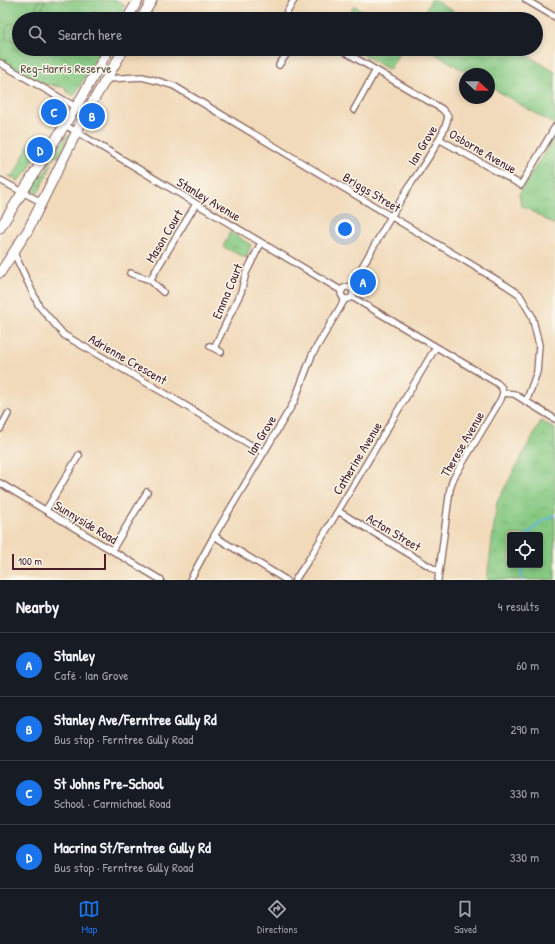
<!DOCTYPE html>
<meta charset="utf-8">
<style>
body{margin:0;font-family:"Patrick Hand",sans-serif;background:#20242c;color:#f1f3f6}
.controls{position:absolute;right:12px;bottom:12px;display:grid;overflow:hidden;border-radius:4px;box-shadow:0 2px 6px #0003}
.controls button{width:36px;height:36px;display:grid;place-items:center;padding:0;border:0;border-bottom:1px solid #363941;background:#171b24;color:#f1f3f6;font:20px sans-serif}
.compass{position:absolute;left:459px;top:68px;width:36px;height:36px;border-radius:50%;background:#171b24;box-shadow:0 2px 6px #0003;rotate:112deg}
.scale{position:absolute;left:12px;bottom:10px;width:94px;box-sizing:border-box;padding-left:4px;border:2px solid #4a1f2b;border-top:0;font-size:11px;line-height:14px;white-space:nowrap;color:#4a1f2b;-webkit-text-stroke:3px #fbf7ec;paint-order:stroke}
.you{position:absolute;left:345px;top:229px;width:14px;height:14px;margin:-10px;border:3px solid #fff;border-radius:50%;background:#1a73e8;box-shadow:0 0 0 6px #1a73e833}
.badge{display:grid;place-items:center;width:26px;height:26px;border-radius:50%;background:#1a73e8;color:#fff;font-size:13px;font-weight:700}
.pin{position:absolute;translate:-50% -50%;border:2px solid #fff;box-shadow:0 1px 4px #0006}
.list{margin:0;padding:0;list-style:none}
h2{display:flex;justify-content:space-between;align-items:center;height:52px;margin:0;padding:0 16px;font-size:17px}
h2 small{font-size:13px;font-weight:400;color:#9ea1a6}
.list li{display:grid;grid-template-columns:26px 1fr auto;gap:12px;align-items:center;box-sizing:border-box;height:64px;padding:0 16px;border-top:1px solid #363941}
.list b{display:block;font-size:15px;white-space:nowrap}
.list p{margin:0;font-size:13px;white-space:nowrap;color:#9ea1a6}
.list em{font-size:13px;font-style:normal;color:#9ea1a6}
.icon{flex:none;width:22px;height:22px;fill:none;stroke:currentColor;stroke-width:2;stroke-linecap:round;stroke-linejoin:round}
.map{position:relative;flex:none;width:555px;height:580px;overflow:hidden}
.search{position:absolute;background:#171b24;box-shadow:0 2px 6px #0003;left:12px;right:12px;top:12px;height:44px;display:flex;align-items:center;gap:10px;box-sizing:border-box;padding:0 14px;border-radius:22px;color:#9ea1a6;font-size:15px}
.sheet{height:308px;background:#171b24}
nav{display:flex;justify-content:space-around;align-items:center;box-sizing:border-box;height:56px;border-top:1px solid #363941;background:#171b24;font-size:11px;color:#9ea1a6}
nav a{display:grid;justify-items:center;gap:2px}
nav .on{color:#1a73e8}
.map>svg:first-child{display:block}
.grass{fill:#86c982;stroke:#687456}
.park{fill:url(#park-crowns);stroke:#687456;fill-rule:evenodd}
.garden{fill:url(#garden-furrows);stroke:#687456}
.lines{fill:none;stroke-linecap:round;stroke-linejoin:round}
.stream{stroke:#65b7e0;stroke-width:2}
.street-casing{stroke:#84605d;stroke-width:8}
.primary-casing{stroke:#84605d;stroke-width:11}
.street{stroke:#fff;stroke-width:5.5}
.primary{stroke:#fff;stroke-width:9}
.labels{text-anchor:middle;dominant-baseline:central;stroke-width:3;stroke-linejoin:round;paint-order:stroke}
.park-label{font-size:13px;fill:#5c5245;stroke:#fbf7ec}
.street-label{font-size:13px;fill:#4a1f2b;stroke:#fbf7ec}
</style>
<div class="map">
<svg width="555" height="580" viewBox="0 0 555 580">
<defs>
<pattern id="park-crowns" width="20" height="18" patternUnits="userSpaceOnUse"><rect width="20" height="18" fill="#86c982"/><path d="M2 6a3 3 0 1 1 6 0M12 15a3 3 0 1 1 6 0" fill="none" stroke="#75ac70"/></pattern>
<pattern id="garden-furrows" width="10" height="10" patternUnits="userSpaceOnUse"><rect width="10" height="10" fill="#86c982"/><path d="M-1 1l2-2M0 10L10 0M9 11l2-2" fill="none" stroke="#75ac70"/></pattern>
</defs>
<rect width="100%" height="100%" fill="#fbf7ec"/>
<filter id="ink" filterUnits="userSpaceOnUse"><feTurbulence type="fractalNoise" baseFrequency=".025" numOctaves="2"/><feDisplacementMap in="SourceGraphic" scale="8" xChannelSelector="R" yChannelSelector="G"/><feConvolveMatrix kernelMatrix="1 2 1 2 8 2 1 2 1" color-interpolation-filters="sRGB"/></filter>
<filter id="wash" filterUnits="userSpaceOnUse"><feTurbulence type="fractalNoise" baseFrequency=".012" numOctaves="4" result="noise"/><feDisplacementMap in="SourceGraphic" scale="16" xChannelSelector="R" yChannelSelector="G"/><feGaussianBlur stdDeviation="0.9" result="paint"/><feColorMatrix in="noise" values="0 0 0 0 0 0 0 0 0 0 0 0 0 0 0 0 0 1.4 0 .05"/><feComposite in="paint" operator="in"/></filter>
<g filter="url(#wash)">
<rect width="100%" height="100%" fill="#f1daba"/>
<!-- grass -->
<path class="grass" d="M 66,135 L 69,136 L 60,156 L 58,157 L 55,156 L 46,167 L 45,166 L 56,152 Z
M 31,140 L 40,146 L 28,171 L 18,181 L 9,176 L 14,175 Z
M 52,164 L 38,193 L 33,193 C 31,186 35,181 38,175 L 41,176 Z"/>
<!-- park -->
<path class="park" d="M 0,0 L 116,0 L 125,5 L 117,19 L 19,19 L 19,49 L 101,49 L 74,96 L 66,91 L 66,88 L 30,81 L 0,63 Z
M 431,0 L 435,0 L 466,19 L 421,19 Z
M 354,6 L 355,6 L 377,19 L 347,19 Z
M 355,49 L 402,49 L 389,70 Z
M 428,49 L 517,49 L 555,72 L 555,125 L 489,86 L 489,74 L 469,74 Z
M 555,135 L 555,225 L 521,205 L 519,194 Z
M 230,232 L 251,245 L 246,258 L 223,247 Z
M 541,421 L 555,429 L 555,580 L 487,580 L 497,502 ZM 510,535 L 540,535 L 540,565 L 510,565 Z"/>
<!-- garden -->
<path class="garden" d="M 39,0 L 45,0 L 42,8 L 47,19 L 28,19 L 35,10 Z
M 10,23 L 14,23 L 19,26 L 19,38 L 15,41 L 6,38 L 6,29 Z"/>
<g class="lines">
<!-- stream -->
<path class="stream" d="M 527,535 L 541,522 L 555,515
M 522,565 L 522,580"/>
</g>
</g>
<g filter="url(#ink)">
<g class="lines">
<defs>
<path id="street" d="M 526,0 L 555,17
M 201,17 L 217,19
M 283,19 L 294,0
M 340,49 L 442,109 L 448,116 C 446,134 421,169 410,185 C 389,219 370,253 350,288
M 0,63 L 86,113
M 279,65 L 286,55 L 286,49
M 107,79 L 142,77 L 158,81 L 174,86 L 507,286 L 519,294 L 532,316 L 539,345 L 537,372 L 526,402
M 354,110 L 376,70
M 65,125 L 342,291
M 439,139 L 521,185 L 555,127
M 0,180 L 43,203
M 14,253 L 39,306 L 64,335 L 166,394 L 264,453
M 130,273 L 150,280 L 163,292
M 150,280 L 196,204
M341 293a6 6 0 1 1 12 0a6 6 0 1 1-12 0Z
M 352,297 L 497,383 L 502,388 L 503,393 L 514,394 L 555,419
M 210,346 L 221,352
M 214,348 L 241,292 L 246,273 L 261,243
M 0,429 L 8,414
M 0,483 L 161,580
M 46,510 L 79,455
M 338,511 L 439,572
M 214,536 L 286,580
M 112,550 L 147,492
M 190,580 L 214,536 L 294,402 L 312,355 L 345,299
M 295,580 L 311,556 L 436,347
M 438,580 L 450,489 L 453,479 L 501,399 L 503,393"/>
<path id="primary" d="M 127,19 L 138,0
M 141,19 L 152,0
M 0,228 L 76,107 L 109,49
M 0,273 L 28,230 L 86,113 L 124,49"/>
</defs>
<!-- street casing -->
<use href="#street" class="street-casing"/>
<!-- primary casing -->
<use href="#primary" class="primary-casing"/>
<!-- street -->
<use href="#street" class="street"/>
<!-- primary -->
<use href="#primary" class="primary"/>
</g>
</g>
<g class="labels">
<!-- park labels -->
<g class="park-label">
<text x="66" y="68">Reg-Harris Reserve</text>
</g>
<!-- street labels -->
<g class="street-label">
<text transform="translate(422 145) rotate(-59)">Ian Grove</text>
<text transform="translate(483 151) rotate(30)">Osborne Avenue</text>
<text transform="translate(372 192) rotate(31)">Briggs Street</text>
<text transform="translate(209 199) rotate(31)">Stanley Avenue</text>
<text transform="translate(164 236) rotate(-59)">Mason Court</text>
<text transform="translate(227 291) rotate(-67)">Emma Court</text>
<text transform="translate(128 359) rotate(30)">Adrienne Crescent</text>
<text transform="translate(261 435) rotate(-59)">Ian Grove</text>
<text transform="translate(462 444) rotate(-60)">Therese Avenue</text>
<text transform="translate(357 458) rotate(-59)">Catherine Avenue</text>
<text transform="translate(86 522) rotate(31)">Sunnyside Road</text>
<text transform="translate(394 532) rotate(31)">Acton Street</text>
</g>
</g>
</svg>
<div class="controls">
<button><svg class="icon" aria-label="locate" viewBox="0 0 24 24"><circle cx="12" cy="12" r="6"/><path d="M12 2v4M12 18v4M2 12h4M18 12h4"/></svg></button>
</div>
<svg class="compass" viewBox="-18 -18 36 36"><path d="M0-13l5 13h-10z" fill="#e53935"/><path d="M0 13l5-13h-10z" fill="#9ea1a6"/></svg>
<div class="scale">100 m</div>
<div class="you"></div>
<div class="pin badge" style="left:363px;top:282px">A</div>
<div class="pin badge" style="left:92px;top:116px">B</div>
<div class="pin badge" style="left:54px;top:112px">C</div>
<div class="pin badge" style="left:40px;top:150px">D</div>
<div class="search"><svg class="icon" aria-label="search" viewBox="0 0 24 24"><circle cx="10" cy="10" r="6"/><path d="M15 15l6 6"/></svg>Search here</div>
</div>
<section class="sheet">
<h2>Nearby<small>4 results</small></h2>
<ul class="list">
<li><span class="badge">A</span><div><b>Stanley</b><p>Café · Ian Grove</p></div><em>60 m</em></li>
<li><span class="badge">B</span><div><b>Stanley Ave/Ferntree Gully Rd</b><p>Bus stop · Ferntree Gully Road</p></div><em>290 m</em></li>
<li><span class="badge">C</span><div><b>St Johns Pre-School</b><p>School · Carmichael Road</p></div><em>330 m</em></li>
<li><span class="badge">D</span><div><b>Macrina St/Ferntree Gully Rd</b><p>Bus stop · Ferntree Gully Road</p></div><em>330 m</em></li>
</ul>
</section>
<nav>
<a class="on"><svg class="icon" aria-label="map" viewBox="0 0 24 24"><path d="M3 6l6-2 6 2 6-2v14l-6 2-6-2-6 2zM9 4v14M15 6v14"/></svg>Map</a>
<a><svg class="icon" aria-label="directions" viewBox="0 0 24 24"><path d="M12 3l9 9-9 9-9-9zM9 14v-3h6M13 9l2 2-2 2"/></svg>Directions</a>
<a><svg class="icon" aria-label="saved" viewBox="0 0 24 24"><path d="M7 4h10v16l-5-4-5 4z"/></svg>Saved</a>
</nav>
